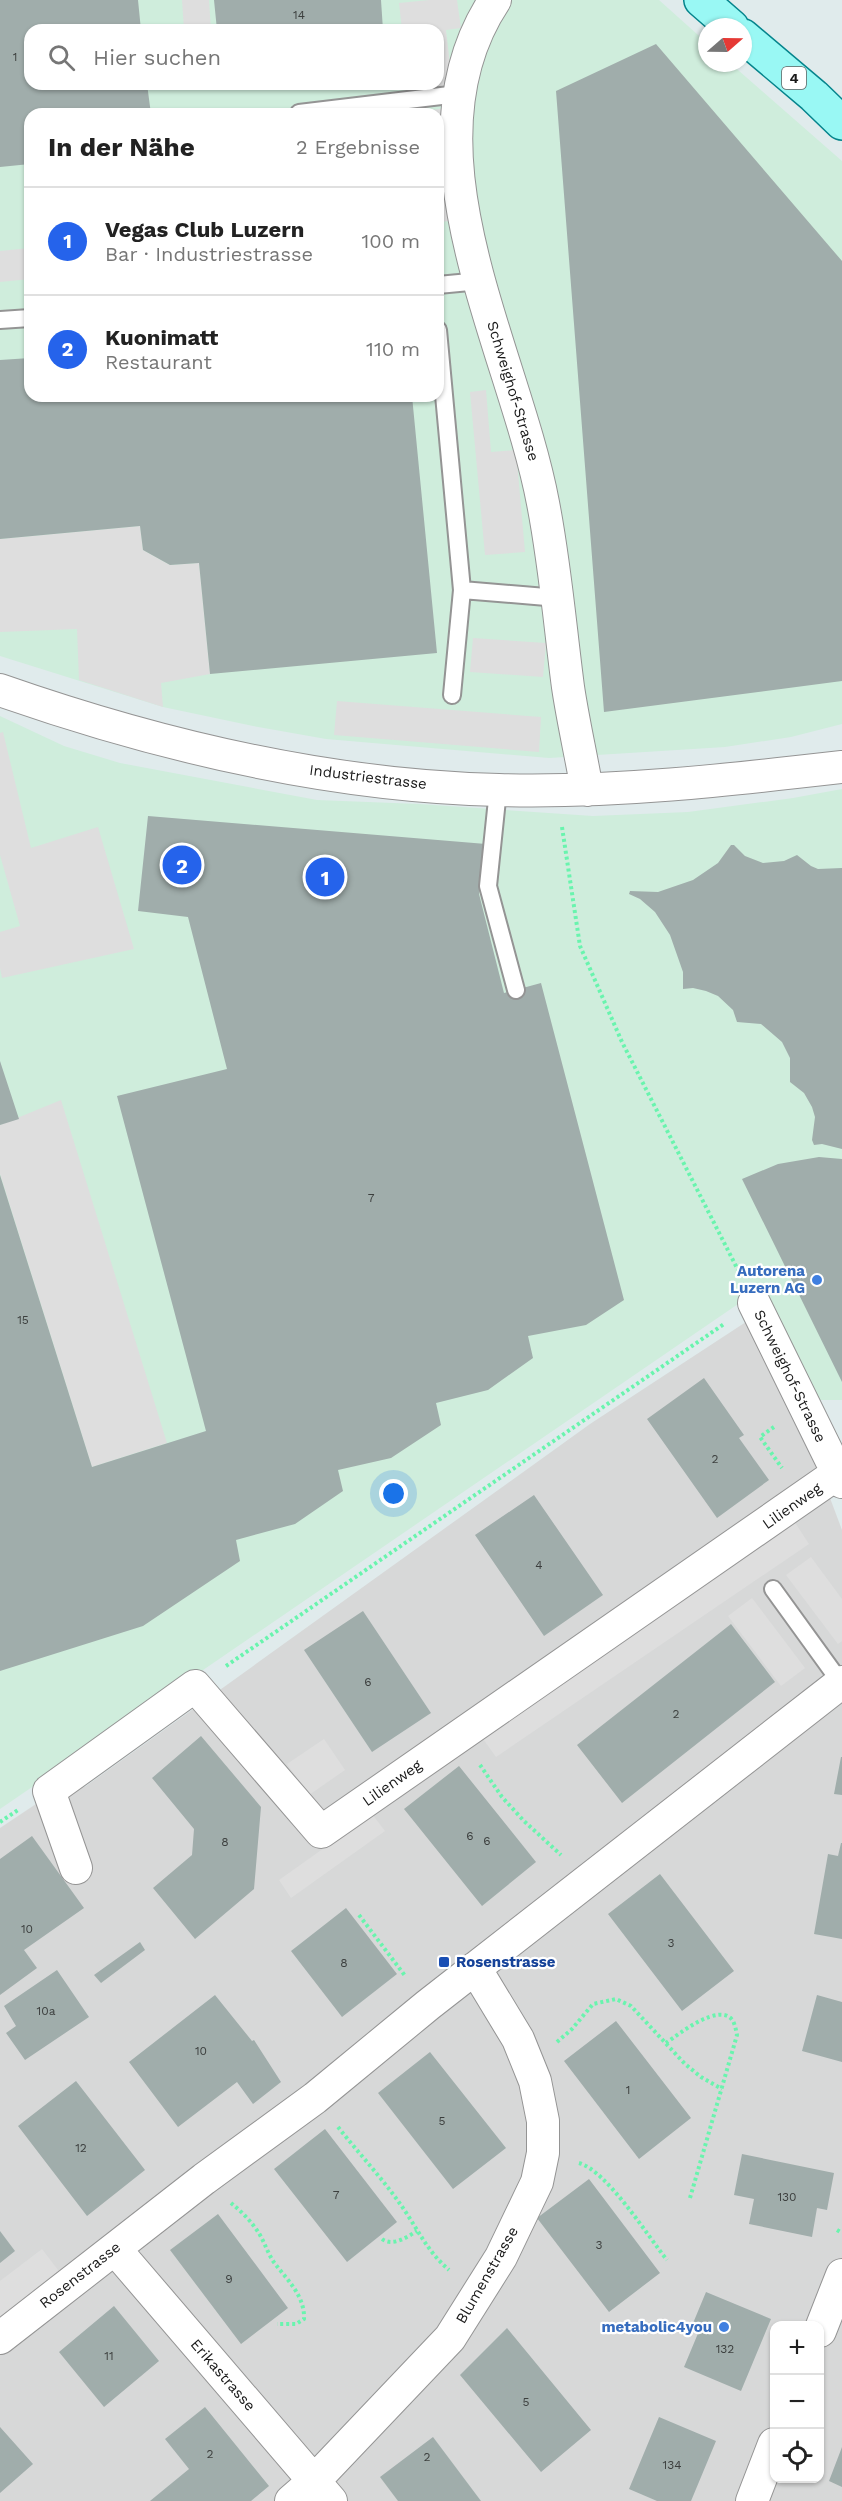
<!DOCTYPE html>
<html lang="de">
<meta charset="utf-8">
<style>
body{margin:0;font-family:"Work Sans",sans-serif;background:#f6f6f6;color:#222}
.controls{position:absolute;right:18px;bottom:18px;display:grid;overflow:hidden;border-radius:12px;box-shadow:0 2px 4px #0004}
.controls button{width:54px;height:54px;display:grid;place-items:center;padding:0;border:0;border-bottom:2px solid #e0e0e0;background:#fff;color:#222;font:30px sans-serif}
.compass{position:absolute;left:698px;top:18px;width:54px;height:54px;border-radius:50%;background:#fff;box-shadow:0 2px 4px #0004;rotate:70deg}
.you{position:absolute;left:394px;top:1494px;width:21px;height:21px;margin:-15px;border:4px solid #fff;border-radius:50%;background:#1a73e8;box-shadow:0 0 0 9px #1a73e833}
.badge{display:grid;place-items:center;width:39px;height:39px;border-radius:50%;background:#2563eb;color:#fff;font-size:20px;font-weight:700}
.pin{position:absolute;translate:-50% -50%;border:3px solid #fff;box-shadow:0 2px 6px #0006}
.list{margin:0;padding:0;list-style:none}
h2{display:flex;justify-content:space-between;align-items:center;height:78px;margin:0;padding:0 24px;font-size:26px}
h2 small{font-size:20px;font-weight:400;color:#767676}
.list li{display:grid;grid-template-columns:39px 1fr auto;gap:18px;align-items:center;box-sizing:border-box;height:108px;padding:0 24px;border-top:2px solid #e0e0e0}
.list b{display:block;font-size:22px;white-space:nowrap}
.list p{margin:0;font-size:20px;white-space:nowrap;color:#767676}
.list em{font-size:20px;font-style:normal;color:#767676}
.icon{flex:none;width:33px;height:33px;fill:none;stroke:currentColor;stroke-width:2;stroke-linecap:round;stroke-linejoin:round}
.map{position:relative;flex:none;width:842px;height:2501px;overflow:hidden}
.search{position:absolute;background:#fff;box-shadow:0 2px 4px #0004;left:24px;top:24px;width:420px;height:66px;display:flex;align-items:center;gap:15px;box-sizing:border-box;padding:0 21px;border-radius:18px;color:#767676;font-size:22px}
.panel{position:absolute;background:#fff;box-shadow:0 2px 4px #0004;left:24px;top:108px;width:420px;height:294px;border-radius:18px}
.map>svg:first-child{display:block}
.residential{fill:#d7d8d8;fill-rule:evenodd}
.commercial{fill:#cfeddc;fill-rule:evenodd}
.parking{fill:#dedede}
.building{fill:#a0adab}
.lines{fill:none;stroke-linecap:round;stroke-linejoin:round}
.service-casing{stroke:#949494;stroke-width:20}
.minor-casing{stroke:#949494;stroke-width:34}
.primary-casing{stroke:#05848c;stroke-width:36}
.path{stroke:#69f4ae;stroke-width:4;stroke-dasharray:3 3;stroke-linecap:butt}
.service{stroke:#fff;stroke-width:16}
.minor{stroke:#fff;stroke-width:32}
.primary{stroke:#99f8f4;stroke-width:33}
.shop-dot{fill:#3f7fe0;stroke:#fff;stroke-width:2}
.transit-dot{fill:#1a4fb4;stroke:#fff;stroke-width:2}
.labels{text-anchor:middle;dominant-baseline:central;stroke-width:4.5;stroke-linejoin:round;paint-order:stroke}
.number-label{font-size:12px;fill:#3c3f3e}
.shield{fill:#fff;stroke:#5f5f5f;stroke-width:1.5}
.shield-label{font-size:14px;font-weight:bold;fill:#1a1a1a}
.street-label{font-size:15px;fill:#1a1a1a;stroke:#fff}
.shop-label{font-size:15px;font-weight:bold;fill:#366cbe;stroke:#fff;text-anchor:end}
.transit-label{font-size:15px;font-weight:bold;fill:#164399;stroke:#fff;text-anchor:start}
</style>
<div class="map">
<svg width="842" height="2501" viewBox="0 0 842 2501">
<rect width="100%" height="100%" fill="#e0ebec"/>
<!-- residential -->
<path class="residential" d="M 752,1318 L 794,1402 L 842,1530 L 842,2501 L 0,2501 L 0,1828 L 36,1804 L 86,1786 L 590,1424 ZM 774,2326 L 820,2326 L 820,2478 L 774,2478 Z"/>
<!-- commercial -->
<path class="commercial" d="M 0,0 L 659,0 L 707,43 L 707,63 L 730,63 L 842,161 L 842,724 L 791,737 L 725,747 L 549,758 L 326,739 L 253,726 L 163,707 L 0,656 ZM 30,30 L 438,30 L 438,84 L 30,84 ZM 30,114 L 438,114 L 438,396 L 30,396 Z
M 0,716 L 64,746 L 120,763 L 317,800 L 419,804 L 593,816 L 688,812 L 793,798 L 842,789 L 842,1400 L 816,1400 L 741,1302 L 0,1809 Z"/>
<!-- parking -->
<path class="parking" d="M 182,0 L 209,0 L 211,30 L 184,30 Z
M 429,0 L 457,0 L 461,28 L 446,30 L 453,90 L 421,93 L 420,84 L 438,84 L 438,30 L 402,30 L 399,3 Z
M 452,107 L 450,221 L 438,222 L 438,114 L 406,114 Z
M 30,248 L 30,279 L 0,282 L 0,251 Z
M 486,390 L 491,452 L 516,450 L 525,552 L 485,555 L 470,392 Z
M 140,526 L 143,550 L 170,565 L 199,563 L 210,674 L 161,683 L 163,707 L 79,680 L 77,629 L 0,632 L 0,539 Z
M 473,638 L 546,643 L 543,677 L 470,672 Z
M 337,701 L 541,717 L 539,752 L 334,735 Z
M 3,732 L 31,848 L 98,827 L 134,949 L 2,978 L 0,968 L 0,932 L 20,926 L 0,855 L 0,733 Z
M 61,1100 L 167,1443 L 92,1467 L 0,1174 L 0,1125 Z
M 792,1518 L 809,1544 L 496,1757 L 478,1732 Z
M 811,1557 L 842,1599 L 842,1641 L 838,1644 L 786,1575 Z
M 752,1598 L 805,1668 L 781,1686 L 728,1616 Z
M 324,1739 L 345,1770 L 309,1795 L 287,1764 Z
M 372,1814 L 385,1831 L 291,1898 L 279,1880 Z
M 42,2249 L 61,2274 L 0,2320 L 0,2281 Z"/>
<!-- building -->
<path class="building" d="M 0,0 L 138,0 L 141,30 L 30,30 L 30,84 L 147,84 L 151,114 L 30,114 L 30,164 L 0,167 Z
M 214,0 L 381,0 L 383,30 L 217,30 Z
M 656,44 L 842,261 L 842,681 L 604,712 L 556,91 Z
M 30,358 L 30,396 L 412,396 L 437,653 L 210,674 L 199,563 L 170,565 L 143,550 L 140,526 L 0,539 L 0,360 Z
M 148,816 L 486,844 L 479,894 L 504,993 L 541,983 L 624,1300 L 586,1325 L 528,1336 L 533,1358 L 488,1390 L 436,1403 L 441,1425 L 391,1458 L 338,1470 L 343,1491 L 295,1524 L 236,1540 L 240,1561 L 143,1626 L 0,1671 L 0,1175 L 92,1467 L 206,1431 L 117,1096 L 227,1069 L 188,917 L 138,911 Z
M 731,845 L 734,845 L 745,856 L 763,863 L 784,861 L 797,855 L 811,866 L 818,869 L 842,868 L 842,1149 L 822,1144 L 814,1145 L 812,1140 L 815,1117 L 812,1107 L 804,1093 L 790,1082 L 790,1058 L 782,1042 L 761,1024 L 737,1022 L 733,1010 L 718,996 L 706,991 L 693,988 L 683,989 L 683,972 L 670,935 L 655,912 L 640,899 L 629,894 L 630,891 L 658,892 L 693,880 L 718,863 Z
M 0,1061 L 19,1119 L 0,1125 Z
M 819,1157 L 842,1159 L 842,1382 L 742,1179 L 778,1164 Z
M 704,1378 L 744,1435 L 739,1438 L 769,1480 L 717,1518 L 647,1419 Z
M 534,1495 L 603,1595 L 544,1636 L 475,1535 Z
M 363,1611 L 431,1713 L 372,1752 L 304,1650 Z
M 731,1624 L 775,1682 L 622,1803 L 577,1745 Z
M 201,1736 L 261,1807 L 254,1889 L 195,1939 L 153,1888 L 192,1855 L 194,1829 L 152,1778 Z
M 841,1757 L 842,1757 L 842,1795 L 834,1794 Z
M 459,1766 L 536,1862 L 482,1906 L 404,1809 Z
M 32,1836 L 84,1908 L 24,1950 L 37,1968 L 0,1995 L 0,1859 Z
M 841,1843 L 842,1843 L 842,1939 L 814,1934 L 828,1854 L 838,1856 Z
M 660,1874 L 734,1971 L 682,2011 L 608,1914 Z
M 346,1908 L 397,1974 L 342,2017 L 291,1951 Z
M 140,1942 L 145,1950 L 101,1983 L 94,1975 Z
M 57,1970 L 89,2017 L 25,2060 L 6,2033 L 16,2026 L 4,2006 Z
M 215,1995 L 252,2041 L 254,2040 L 281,2082 L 253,2104 L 237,2082 L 178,2127 L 129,2062 Z
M 817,1995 L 842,2002 L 842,2062 L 802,2051 Z
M 616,2021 L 691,2118 L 639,2159 L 564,2061 Z
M 430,2052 L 506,2148 L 453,2189 L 378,2093 Z
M 76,2081 L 145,2170 L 87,2216 L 18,2126 Z
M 325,2129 L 397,2222 L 347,2262 L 274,2169 Z
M 742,2154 L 834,2173 L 827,2210 L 817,2208 L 812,2237 L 749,2224 L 754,2199 L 734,2195 Z
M 589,2179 L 660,2273 L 609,2312 L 537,2218 Z
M 218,2214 L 288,2308 L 241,2344 L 170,2250 Z
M 0,2231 L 15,2251 L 0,2263 Z
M 706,2292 L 771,2319 L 741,2391 L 684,2367 L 699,2331 L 691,2328 Z
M 114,2306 L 159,2361 L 104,2407 L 59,2352 Z
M 507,2328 L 591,2430 L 541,2472 L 460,2375 Z
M 205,2407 L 269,2486 L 251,2501 L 150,2501 L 189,2469 L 165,2439 Z
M 659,2417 L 716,2441 L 691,2501 L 657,2501 L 629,2489 Z
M 0,2427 L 33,2464 L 0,2493 Z
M 433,2437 L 481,2501 L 398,2501 L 380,2477 Z
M 842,2447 L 842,2487 L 829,2481 Z"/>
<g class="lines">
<defs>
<path id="service" d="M 299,113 L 458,94
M 438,285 L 480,281
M 0,320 L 30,318
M 438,330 L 462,590 L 452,695
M 462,590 L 558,598
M 498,790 L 488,886 L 516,990
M 773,1589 L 841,1683"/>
<path id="minor" d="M 495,0 C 396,148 514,349 543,503 C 555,564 560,626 568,687 C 573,721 581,755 587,790
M 0,690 C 160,746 329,786 499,790 C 614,793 728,780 842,767
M 754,1303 L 842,1482
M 76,1868 L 49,1791 L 195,1686 L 321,1832 L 838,1473
M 115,2249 L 331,2501
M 820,2331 L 842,2275
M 0,2338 L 204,2179 L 315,2098 L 428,2005 L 842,1682
M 291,2501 L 314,2481 L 450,2338 L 501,2257 L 537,2182 L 543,2153 L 543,2121 L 535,2081 L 518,2039 L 475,1968
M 752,2501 L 774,2444"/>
<path id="primary" d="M 701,0 L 732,27
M 743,36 L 814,96 L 842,123"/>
</defs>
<!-- service casing -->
<use href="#service" class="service-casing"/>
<!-- minor casing -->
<use href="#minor" class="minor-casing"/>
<!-- primary casing -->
<use href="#primary" class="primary-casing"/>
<!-- path -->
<path class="path" d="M 562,827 L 580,946 L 622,1042 L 738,1270
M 774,1427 L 760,1437 L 782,1468
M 226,1666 L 724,1324
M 480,1765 L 502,1797 L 524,1821 L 561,1855
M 0,1822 L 18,1810
M 359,1915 L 406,1977
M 557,2042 L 572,2029 L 593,2004 L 616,1999 L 631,2006 L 685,2064 L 701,2077 L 722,2089
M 666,2043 C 679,2034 720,2001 733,2021 C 735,2025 736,2030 737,2035 L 690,2198
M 338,2127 C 360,2155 385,2181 405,2211 C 419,2232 429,2253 449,2270
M 579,2163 C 607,2171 647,2235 667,2260
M 231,2203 C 242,2212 253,2223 260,2235 C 265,2244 268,2253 273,2261 C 286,2279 305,2295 304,2319 L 296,2324 L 277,2324
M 837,2230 L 842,2233
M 382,2239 C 393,2247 407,2237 417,2231"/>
<!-- service -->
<use href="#service" class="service"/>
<!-- minor -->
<use href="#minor" class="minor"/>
<!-- primary -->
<use href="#primary" class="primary"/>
</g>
<!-- markers -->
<g class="shop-dot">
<circle cx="817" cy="1280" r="6"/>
<circle cx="724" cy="2327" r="6"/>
</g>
<rect class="transit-dot" x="438" y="1956" width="12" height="12" rx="3"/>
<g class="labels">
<!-- number labels -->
<g class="number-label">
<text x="299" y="15">14</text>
<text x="15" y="57">1</text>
<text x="371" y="1198">7</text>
<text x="23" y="1320">15</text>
<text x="715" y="1459">2</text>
<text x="539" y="1565">4</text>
<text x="368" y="1682">6</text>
<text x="676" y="1714">2</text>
<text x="470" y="1836">6</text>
<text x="487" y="1841">6</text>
<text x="225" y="1842">8</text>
<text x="27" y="1929">10</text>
<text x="671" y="1943">3</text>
<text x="344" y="1963">8</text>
<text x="46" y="2011">10a</text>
<text x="201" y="2051">10</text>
<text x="628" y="2090">1</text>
<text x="442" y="2121">5</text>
<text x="81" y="2148">12</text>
<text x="336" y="2195">7</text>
<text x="787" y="2197">130</text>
<text x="599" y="2245">3</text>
<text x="229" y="2279">9</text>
<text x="725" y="2349">132</text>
<text x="109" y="2356">11</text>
<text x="526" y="2402">5</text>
<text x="210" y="2454">2</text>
<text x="427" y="2457">2</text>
<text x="672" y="2465">134</text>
</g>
<!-- shield labels -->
<rect class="shield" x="782" y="67" width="24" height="22" rx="4.5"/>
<g class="shield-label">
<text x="794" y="78">4</text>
</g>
<!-- street labels -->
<g class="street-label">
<text transform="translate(513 391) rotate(73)">Schweighof-Strasse</text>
<text transform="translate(368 777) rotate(7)">Industriestrasse</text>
<text transform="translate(790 1376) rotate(64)">Schweighof-Strasse</text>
<text transform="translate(792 1506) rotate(-35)">Lilienweg</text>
<text transform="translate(392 1783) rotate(-35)">Lilienweg</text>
<text transform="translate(80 2275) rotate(-38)">Rosenstrasse</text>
<text transform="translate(487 2275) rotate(-60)">Blumenstrasse</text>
<text transform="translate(223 2375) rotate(49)">Erikastrasse</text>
</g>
<!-- shop labels -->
<g class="shop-label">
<text x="805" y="1271">Autorena<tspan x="805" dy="17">Luzern AG</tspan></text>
<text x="712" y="2327">metabolic4you</text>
</g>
<!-- transit labels -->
<g class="transit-label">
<text x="456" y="1962">Rosenstrasse</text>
</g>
</g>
</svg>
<div class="controls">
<button>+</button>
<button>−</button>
<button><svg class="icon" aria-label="locate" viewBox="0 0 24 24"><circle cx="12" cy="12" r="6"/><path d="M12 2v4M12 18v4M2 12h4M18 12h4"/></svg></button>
</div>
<svg class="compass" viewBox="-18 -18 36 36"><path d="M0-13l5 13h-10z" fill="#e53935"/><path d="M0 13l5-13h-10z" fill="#767676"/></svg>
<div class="you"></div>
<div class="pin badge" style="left:325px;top:877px">1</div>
<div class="pin badge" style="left:182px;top:865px">2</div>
<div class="search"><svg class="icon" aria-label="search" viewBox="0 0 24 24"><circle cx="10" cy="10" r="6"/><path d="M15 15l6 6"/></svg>Hier suchen</div>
<section class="panel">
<h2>In der Nähe<small>2 Ergebnisse</small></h2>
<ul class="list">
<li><span class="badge">1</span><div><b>Vegas Club Luzern</b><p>Bar · Industriestrasse</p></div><em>100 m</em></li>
<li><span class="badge">2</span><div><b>Kuonimatt</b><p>Restaurant</p></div><em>110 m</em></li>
</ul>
</section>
</div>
